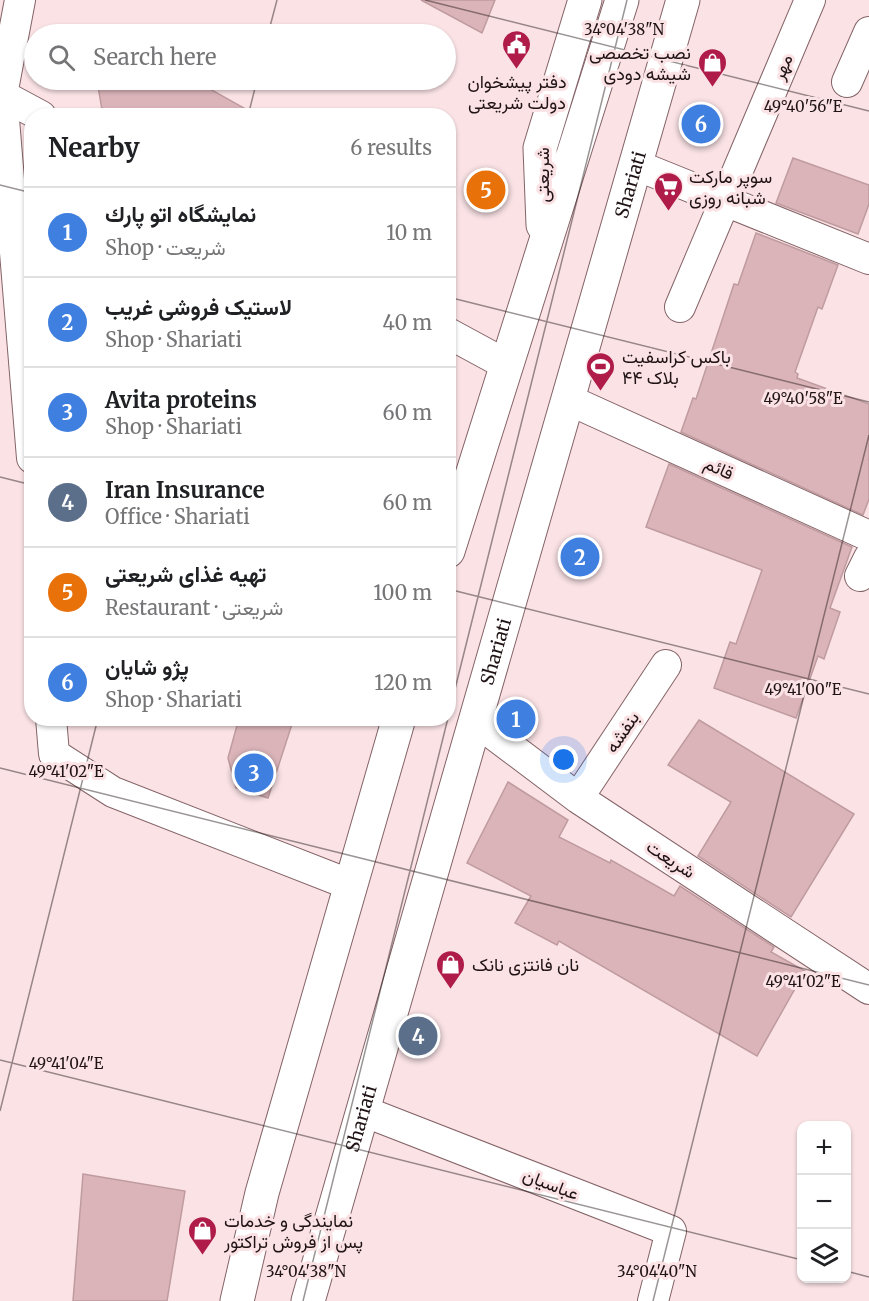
<!DOCTYPE html>
<meta charset="utf-8">
<style>
body{margin:0;font-family:Merriweather,Vazirmatn,serif;background:#f2f2f2;color:#202124}
.controls{position:absolute;right:18px;bottom:18px;display:grid;overflow:hidden;border-radius:12px;box-shadow:0 2px 4px #0004}
.controls button{width:54px;height:54px;display:grid;place-items:center;padding:0;border:0;border-bottom:2px solid #e0e0e0;background:#fff;color:#202124;font:30px sans-serif}
.you{position:absolute;left:564px;top:760px;width:21px;height:21px;margin:-15px;border:4px solid #fff;border-radius:50%;background:#1a73e8;box-shadow:0 0 0 9px #1a73e833}
.badge{display:grid;place-items:center;width:39px;height:39px;border-radius:50%;background:#111827;color:#fff;font-size:20px;font-weight:700}
.pin{position:absolute;translate:-50% -50%;border:3px solid #fff;box-shadow:0 2px 6px #0006}
.list{margin:0;padding:0;list-style:none}
h2{display:flex;justify-content:space-between;align-items:center;height:78px;margin:0;padding:0 24px;font-size:26px}
h2 small{font-size:20px;font-weight:400;color:#757577}
.list li{display:grid;grid-template-columns:39px 1fr auto;gap:18px;align-items:center;box-sizing:border-box;height:90px;padding:0 24px;border-top:2px solid #e0e0e0}
.list b{display:block;font-size:22px;white-space:nowrap}
.list p{margin:0;font-size:20px;white-space:nowrap;color:#757577}
.list em{font-size:20px;font-style:normal;color:#757577}
.icon{flex:none;width:33px;height:33px;fill:none;stroke:currentColor;stroke-width:2;stroke-linecap:round;stroke-linejoin:round}
.map{position:relative;flex:none;width:869px;height:1301px;overflow:hidden}
.search{position:absolute;background:#fff;box-shadow:0 2px 4px #0004;left:24px;top:24px;width:432px;height:66px;display:flex;align-items:center;gap:15px;box-sizing:border-box;padding:0 21px;border-radius:33px;color:#757577;font-size:22px}
.panel{position:absolute;background:#fff;box-shadow:0 2px 4px #0004;left:24px;top:108px;width:432px;height:618px;border-radius:24px}
.map>svg:first-child{display:block}
.building{fill:#dab4b9;stroke:#bf9b9f;stroke-width:1.5}
.lines{fill:none;stroke-linecap:round;stroke-linejoin:round}
.street-casing{stroke:#846367;stroke-width:32}
.secondary-casing{stroke:#846367;stroke-width:35}
.street{stroke:#fff;stroke-width:30}
.secondary{stroke:#fff;stroke-width:33}
.ticks{fill:none;stroke:#201315;stroke-width:1.5;stroke-opacity:0.45}
.labels{text-anchor:middle;dominant-baseline:central;stroke-width:6;stroke-linejoin:round;paint-order:stroke}
.poi-label{font-size:18px;fill:#201315;stroke:#fae2e5;text-anchor:start}
.street-label{font-size:18px;fill:#201315;stroke:#fae2e5}
.ticks-label{font-size:15px;text-anchor:middle;fill:#201315;stroke:#fae2e5;stroke-width:6;stroke-linejoin:round;paint-order:stroke}
</style>
<div class="map">
<svg width="869" height="1301" viewBox="0 0 869 1301">
<rect width="100%" height="100%" fill="#fae2e5"/>
<!-- building -->
<path class="building" d="M 421,0 L 495,0 L 482,33 Z
M 97,80 L 194,80 L 258,116 L 103,116 Z
M 793,158 L 869,185 L 869,204 L 858,234 L 776,203 Z
M 756,233 L 838,265 L 822,309 L 818,307 L 795,372 L 798,374 L 797,378 L 869,404 L 869,499 L 863,515 L 681,432 L 693,398 L 696,399 L 734,284 L 738,285 Z
M 669,464 L 852,547 L 830,608 L 840,612 L 824,659 L 818,656 L 796,718 L 714,688 L 730,642 L 736,644 L 762,570 L 646,527 Z
M 239,718 L 294,718 L 268,798 L 236,788 L 228,758 Z
M 699,720 L 854,814 L 791,917 L 698,856 L 731,802 L 668,765 Z
M 508,782 L 568,820 L 559,837 L 610,863 L 611,860 L 674,896 L 680,886 L 774,947 L 771,952 L 805,971 L 757,1056 L 559,941 L 557,945 L 515,923 L 531,896 L 467,863 Z
M 83,1174 L 185,1191 L 167,1301 L 73,1301 Z"/>
<g class="lines">
<defs>
<path id="street" d="M 20,0 L 2,95 L 32,458
M 847,82 L 869,32
M 2,95 L 41,116
M 636,165 L 869,259
M 680,307 L 810,0
M 448,333 L 507,365
M 569,400 L 869,536
M 860,576 L 869,558
M 51,718 L 54,754 L 113,792 L 351,885
M 477,722 L 578,798 L 869,989
M 578,798 L 666,665
M 363,1111 L 671,1231 L 653,1301"/>
<g id="secondary">
<path d="M 543,225 L 540,148 L 585,0"/>
<path d="M 448,551 L 622,0"/>
<path d="M 237,1301 L 262,1193 L 399,718"/>
<path id="s1" d="M 308,1301 L 683,0"/>
</g>
</defs>
<!-- street casing -->
<use href="#street" class="street-casing"/>
<!-- secondary casing -->
<use href="#secondary" class="secondary-casing"/>
<!-- street -->
<use href="#street" class="street"/>
<!-- secondary -->
<use href="#secondary" class="secondary"/>
</g>
<!-- ticks -->
<path class="ticks" d="M 425,0 L 869,111M 268,34 L 277,0M 248,116 L 257,80M 0,185 L 32,193M 448,297 L 869,402M 0,477 L 32,485M 448,589 L 869,694M 448,717 L 627,0M 0,768 L 869,985M 0,1060 L 802,1260M 0,1111 L 98,718M 846,1271 L 869,1277M 303,1301 L 448,718M 653,1301 L 869,435"/>
<!-- icons -->
<defs>
<symbol id="civic-pin" viewBox="-11 -11 22 30"><path d="M0 17L-7.5 6A9.5 9.5 0 1 1 7.5 6Z" fill="#af1c49" stroke="#fae2e5"/><path d="M-.6-6.5H3V-4.5H.6V-3L4-1V1h2V6H-6V1h2V-1L-.6-3ZM-1.2 2.5V6h2.4V2.5Z" fill="#fff"/></symbol>
<symbol id="shop-pin" viewBox="-11 -11 22 30"><path d="M0 17L-7.5 6A9.5 9.5 0 1 1 7.5 6Z" fill="#af1c49" stroke="#fae2e5"/><path d="M-5-2.5h2.3a2.7 3.5 0 0 1 5.4 0H5L5.5 6h-11ZM-1.5-2.5h3a1.5 2.3 0 0 0-3 0Z" fill="#fff"/></symbol>
<symbol id="supermarket-pin" viewBox="-11 -11 22 30"><path d="M0 17L-7.5 6A9.5 9.5 0 1 1 7.5 6Z" fill="#af1c49" stroke="#fae2e5"/><path d="M-6-5.5h2.5l.6 2H6L4.5 2H-2.5L-4.4-4H-6ZM-1.5 3.2a1.3 1.3 0 1 0 .1 0ZM3 3.2a1.3 1.3 0 1 0 .1 0Z" fill="#fff"/></symbol>
<symbol id="stadium-pin" viewBox="-11 -11 22 30"><path d="M0 17L-7.5 6A9.5 9.5 0 1 1 7.5 6Z" fill="#af1c49" stroke="#fae2e5"/><path d="M0-5a6.5 5 0 1 0 0 10a6.5 5 0 1 0 0-10ZM-3.5-1.8h7v3.6h-7Z" fill="#fff"/></symbol>
</defs>
<g fill-rule="evenodd">
<use href="#civic-pin" x="500" y="28" width="33" height="45"/>
<use href="#shop-pin" x="696" y="46" width="33" height="45"/>
<use href="#supermarket-pin" x="652" y="170" width="33" height="45"/>
<use href="#stadium-pin" x="584" y="350" width="33" height="45"/>
<use href="#shop-pin" x="434" y="948" width="33" height="45"/>
<use href="#shop-pin" x="186" y="1214" width="33" height="45"/>
</g>
<g class="labels">
<!-- poi labels -->
<g class="poi-label">
<text x="691" y="52" text-anchor="end">نصب تخصصی<tspan x="691" dy="21">شیشه دودی</tspan></text>
<text x="517" y="81" text-anchor="middle">دفتر پیشخوان<tspan x="517" dy="21">دولت شریعتی</tspan></text>
<text x="689" y="176">سوپر مارکت<tspan x="689" dy="21">شبانه روزی</tspan></text>
<text x="622" y="356">باکس کراسفیت<tspan x="622" dy="21">بلاک ۴۴</tspan></text>
<text x="472" y="964">نان فانتزی نانک</text>
<text x="224" y="1220">نمایندگی و خدمات<tspan x="224" dy="21">پس از فروش تراکتور</tspan></text>
</g>
<!-- street labels -->
<g class="street-label">
<text transform="translate(782 67) rotate(-67)">مهر</text>
<text transform="translate(542 175) rotate(-90)">شریعتی</text>
<text stroke="none"><textPath href="#s1" startOffset="1162">Shariati</textPath></text>
<text transform="translate(719 468) rotate(24)">قائم</text>
<text stroke="none"><textPath href="#s1" startOffset="676">Shariati</textPath></text>
<text transform="translate(622 732) rotate(-56)">بنفشه</text>
<text transform="translate(671 859) rotate(33)">شریعت</text>
<text stroke="none"><textPath href="#s1" startOffset="190">Shariati</textPath></text>
<text transform="translate(551 1184) rotate(21)">عباسیان</text>
</g>
</g>
<g class="ticks-label">
<text x="624" y="35">34°04'38"N</text>
<text x="803" y="112">49°40'56"E</text>
<text x="803" y="404">49°40'58"E</text>
<text x="803" y="695">49°41'00"E</text>
<text x="66" y="777">49°41'02"E</text>
<text x="803" y="987">49°41'02"E</text>
<text x="66" y="1069">49°41'04"E</text>
<text x="306" y="1277">34°04'38"N</text>
<text x="657" y="1277">34°04'40"N</text>
</g>
</svg>
<div class="controls">
<button>+</button>
<button>−</button>
<button><svg class="icon" aria-label="layers" viewBox="0 0 24 24"><path d="M12 4l9 5-9 5-9-5zM3 14l9 5 9-5"/></svg></button>
</div>
<div class="you"></div>
<div class="pin badge" style="left:516px;top:719px;background:#3f7fe0">1</div>
<div class="pin badge" style="left:580px;top:557px;background:#3f7fe0">2</div>
<div class="pin badge" style="left:254px;top:773px;background:#3f7fe0">3</div>
<div class="pin badge" style="left:418px;top:1036px;background:#5c6f8a">4</div>
<div class="pin badge" style="left:486px;top:190px;background:#e8710a">5</div>
<div class="pin badge" style="left:701px;top:124px;background:#3f7fe0">6</div>
<div class="search"><svg class="icon" aria-label="search" viewBox="0 0 24 24"><circle cx="10" cy="10" r="6"/><path d="M15 15l6 6"/></svg>Search here</div>
<section class="panel">
<h2>Nearby<small>6 results</small></h2>
<ul class="list">
<li><span class="badge" style="background:#3f7fe0">1</span><div><b>نمايشگاه اتو پارك</b><p>Shop · شریعت</p></div><em>10 m</em></li>
<li><span class="badge" style="background:#3f7fe0">2</span><div><b>لاستیک فروشی غریب</b><p>Shop · Shariati</p></div><em>40 m</em></li>
<li><span class="badge" style="background:#3f7fe0">3</span><div><b>Avita proteins</b><p>Shop · Shariati</p></div><em>60 m</em></li>
<li><span class="badge" style="background:#5c6f8a">4</span><div><b>Iran Insurance</b><p>Office · Shariati</p></div><em>60 m</em></li>
<li><span class="badge" style="background:#e8710a">5</span><div><b>تهیه غذای شریعتی</b><p>Restaurant · شریعتی</p></div><em>100 m</em></li>
<li><span class="badge" style="background:#3f7fe0">6</span><div><b>پژو شایان</b><p>Shop · Shariati</p></div><em>120 m</em></li>
</ul>
</section>
</div>
